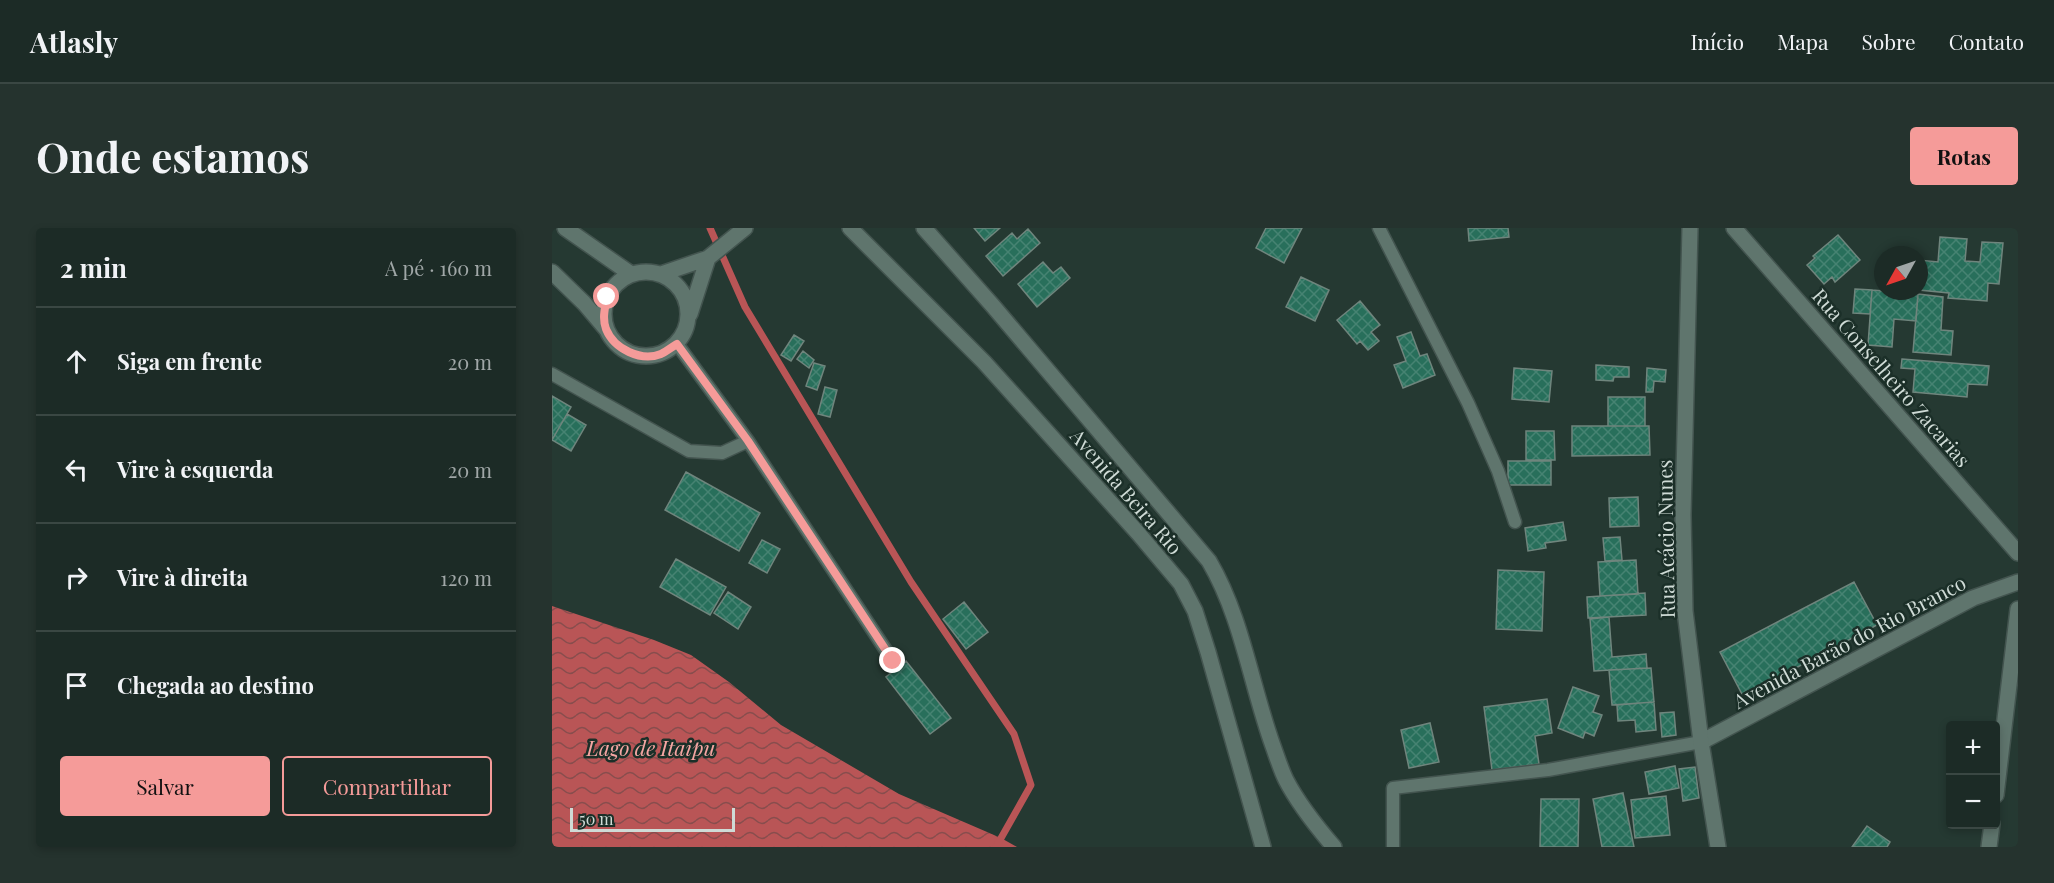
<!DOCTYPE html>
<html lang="pt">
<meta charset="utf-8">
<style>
body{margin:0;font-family:"Playfair Display",serif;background:#25332e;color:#f1f3f6}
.controls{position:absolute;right:18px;bottom:18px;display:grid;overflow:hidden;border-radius:6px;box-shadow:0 3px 9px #0003}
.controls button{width:54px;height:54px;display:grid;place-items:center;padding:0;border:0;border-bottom:2px solid #3a4743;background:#1c2b26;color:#f1f3f6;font:30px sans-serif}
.compass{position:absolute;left:1322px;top:18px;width:54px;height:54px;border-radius:50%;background:#1c2b26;box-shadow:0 3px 9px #0003;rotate:230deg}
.scale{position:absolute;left:18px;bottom:15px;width:165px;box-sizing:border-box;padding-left:6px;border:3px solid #cfdbd6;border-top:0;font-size:16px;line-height:21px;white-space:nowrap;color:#cfdbd6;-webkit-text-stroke:4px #1b2f28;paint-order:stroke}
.stop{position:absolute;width:18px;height:18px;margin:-14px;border:4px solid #f59b99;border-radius:50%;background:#fff}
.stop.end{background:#f59b99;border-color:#fff;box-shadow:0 2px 6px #0008}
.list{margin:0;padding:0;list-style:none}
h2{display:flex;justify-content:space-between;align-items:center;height:78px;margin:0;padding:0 24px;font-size:26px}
h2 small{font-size:20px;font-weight:400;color:#a0a7a7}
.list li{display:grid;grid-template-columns:39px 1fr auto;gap:18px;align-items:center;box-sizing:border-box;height:108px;padding:0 24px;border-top:2px solid #3a4743}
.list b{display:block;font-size:22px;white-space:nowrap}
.list em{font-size:20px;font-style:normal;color:#a0a7a7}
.actions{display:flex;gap:12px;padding:18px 24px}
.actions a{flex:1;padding:14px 0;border:2px solid #f59b99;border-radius:6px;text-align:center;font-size:21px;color:#f59b99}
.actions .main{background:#f59b99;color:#111}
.icon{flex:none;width:33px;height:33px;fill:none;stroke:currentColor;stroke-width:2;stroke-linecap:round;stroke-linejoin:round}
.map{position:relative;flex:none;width:1466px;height:619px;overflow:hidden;border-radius:6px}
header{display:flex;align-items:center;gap:36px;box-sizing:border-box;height:84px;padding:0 30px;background:#1c2b26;border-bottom:2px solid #3a4743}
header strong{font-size:28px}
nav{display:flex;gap:33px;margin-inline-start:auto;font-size:21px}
.intro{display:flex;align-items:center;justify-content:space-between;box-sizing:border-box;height:144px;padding:0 36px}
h1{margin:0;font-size:42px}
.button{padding:15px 27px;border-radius:6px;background:#f59b99;color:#111;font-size:21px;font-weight:700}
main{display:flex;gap:36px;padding:0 36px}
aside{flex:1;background:#1c2b26;border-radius:6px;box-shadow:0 3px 9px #0003}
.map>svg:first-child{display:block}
.water{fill:url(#water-waves)}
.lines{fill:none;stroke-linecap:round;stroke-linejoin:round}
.stream{stroke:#b95556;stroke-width:7}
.building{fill:url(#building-cross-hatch);stroke:#6f857d;stroke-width:1.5}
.service-casing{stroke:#43544f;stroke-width:15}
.minor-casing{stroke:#43544f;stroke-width:18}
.tertiary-casing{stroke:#43544f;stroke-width:18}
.service{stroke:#5f756d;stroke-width:12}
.minor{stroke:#5f756d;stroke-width:15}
.tertiary{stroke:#5f756d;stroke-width:15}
.route{stroke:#f59b99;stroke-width:8}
.labels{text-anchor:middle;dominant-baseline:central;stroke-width:5;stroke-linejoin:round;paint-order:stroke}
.street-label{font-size:20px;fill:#cfdbd6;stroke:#1b2f28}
.water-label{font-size:21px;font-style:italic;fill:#f6a6a3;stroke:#1b2f28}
</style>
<header>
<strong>Atlasly</strong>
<nav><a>Início</a><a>Mapa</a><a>Sobre</a><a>Contato</a></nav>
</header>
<div class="intro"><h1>Onde estamos</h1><a class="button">Rotas</a></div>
<main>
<aside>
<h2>2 min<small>A pé · 160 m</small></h2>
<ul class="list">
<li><svg class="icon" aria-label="ahead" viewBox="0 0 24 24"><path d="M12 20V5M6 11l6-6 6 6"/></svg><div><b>Siga em frente</b></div><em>20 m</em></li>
<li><svg class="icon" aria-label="left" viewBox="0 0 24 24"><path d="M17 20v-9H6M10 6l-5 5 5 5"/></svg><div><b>Vire à esquerda</b></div><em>20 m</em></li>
<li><svg class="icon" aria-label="right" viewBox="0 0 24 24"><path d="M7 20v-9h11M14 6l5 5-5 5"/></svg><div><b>Vire à direita</b></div><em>120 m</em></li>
<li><svg class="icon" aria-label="arrive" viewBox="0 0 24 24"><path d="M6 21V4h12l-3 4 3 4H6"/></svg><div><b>Chegada ao destino</b></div></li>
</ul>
<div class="actions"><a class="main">Salvar</a><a>Compartilhar</a></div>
</aside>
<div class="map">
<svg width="1466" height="619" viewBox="0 0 1466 619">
<defs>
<pattern id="water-waves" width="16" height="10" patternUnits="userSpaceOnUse" patternTransform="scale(1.5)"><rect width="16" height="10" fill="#b95556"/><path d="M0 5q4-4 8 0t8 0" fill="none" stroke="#884d4d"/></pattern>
<pattern id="building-cross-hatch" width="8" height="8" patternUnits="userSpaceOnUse" patternTransform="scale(1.5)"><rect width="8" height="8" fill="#286f5b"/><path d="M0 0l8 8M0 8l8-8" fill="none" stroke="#468372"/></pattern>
</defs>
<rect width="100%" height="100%" fill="#253932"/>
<!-- water -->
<path class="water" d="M 0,378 L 102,412 L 139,427 L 177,454 L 229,497 L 347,566 L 449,610 L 465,619 L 0,619 Z"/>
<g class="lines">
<!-- stream -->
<path class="stream" d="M 158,0 L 193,79 L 359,354 L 462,506 L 479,557 L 444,619"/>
</g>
<!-- building -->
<path class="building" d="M 422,0 L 448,0 L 433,13 Z
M 714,0 L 750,0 L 732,35 L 704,20 Z
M 916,0 L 956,0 L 957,9 L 917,13 Z
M 476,1 L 488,15 L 451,48 L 434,28 L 460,5 L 465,11 Z
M 1286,7 L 1308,32 L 1283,54 L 1280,49 L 1272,56 L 1255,37 L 1263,30 L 1261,28 Z
M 1388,9 L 1415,11 L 1413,33 L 1428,34 L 1430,14 L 1451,15 L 1447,56 L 1436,55 L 1435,73 L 1396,70 L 1397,65 L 1367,62 L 1367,32 L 1386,34 Z
M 491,34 L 501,45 L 509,39 L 518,50 L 485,79 L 466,56 Z
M 749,49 L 777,62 L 763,93 L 734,79 Z
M 1303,61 L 1320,62 L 1318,86 L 1301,85 Z
M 1320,62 L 1366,66 L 1364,93 L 1342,91 L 1340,119 L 1316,117 Z
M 1366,66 L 1391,69 L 1389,102 L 1401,103 L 1399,127 L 1361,124 Z
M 808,73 L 828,97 L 819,104 L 827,113 L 816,122 L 808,113 L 805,116 L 785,92 Z
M 859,104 L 868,128 L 875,126 L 883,147 L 851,160 L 842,137 L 854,133 L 845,109 Z
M 242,107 L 252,113 L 239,133 L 229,127 Z
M 251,123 L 262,132 L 257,140 L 245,131 Z
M 1350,131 L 1437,138 L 1435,157 L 1416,156 L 1415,169 L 1361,164 L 1363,141 L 1349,140 Z
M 262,135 L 273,138 L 265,162 L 254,158 Z
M 1044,137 L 1077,139 L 1077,149 L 1062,149 L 1061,153 L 1044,152 Z
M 962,140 L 1000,143 L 997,174 L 960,171 Z
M 1095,140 L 1114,142 L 1113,154 L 1102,153 L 1101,164 L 1094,164 Z
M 273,159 L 285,162 L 278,189 L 266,186 Z
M 0,168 L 19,179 L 0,212 Z
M 1056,169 L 1093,169 L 1093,198 L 1056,198 Z
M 15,186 L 34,197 L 19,223 L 0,212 Z
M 1020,198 L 1097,198 L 1098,227 L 1020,228 Z
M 974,203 L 1002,203 L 1003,232 L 974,232 Z
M 956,233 L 999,233 L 999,257 L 956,257 Z
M 134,244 L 208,285 L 187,323 L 113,282 Z
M 1086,269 L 1087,298 L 1058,299 L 1057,270 Z
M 1011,294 L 1014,312 L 993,315 L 994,320 L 976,323 L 973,300 Z
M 1068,309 L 1070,332 L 1053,333 L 1051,310 Z
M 210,312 L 228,321 L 215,345 L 197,335 Z
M 124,331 L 174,359 L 158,387 L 108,359 Z
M 1084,332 L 1086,366 L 1048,368 L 1046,334 Z
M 946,342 L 992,344 L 990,403 L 944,401 Z
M 1302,354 L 1325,397 L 1191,468 L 1168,424 Z
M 176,364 L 199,379 L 186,401 L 162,385 Z
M 1093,365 L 1094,387 L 1036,390 L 1035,369 Z
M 412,374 L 436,404 L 414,421 L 391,391 Z
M 1057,389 L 1060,429 L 1094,426 L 1095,440 L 1042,443 L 1038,391 Z
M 354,433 L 399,490 L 378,506 L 334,449 Z
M 1099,440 L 1102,474 L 1060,477 L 1057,442 Z
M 1021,459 L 1047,468 L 1041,484 L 1050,487 L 1042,508 L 1033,504 L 1031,510 L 1006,500 Z
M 995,471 L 1000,505 L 983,508 L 987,536 L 940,542 L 932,479 Z
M 1102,474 L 1104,502 L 1084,504 L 1083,492 L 1066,493 L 1065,477 Z
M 1122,484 L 1124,507 L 1110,509 L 1108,485 Z
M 878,495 L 887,534 L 857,540 L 849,502 Z
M 1123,538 L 1127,560 L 1097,566 L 1093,544 Z
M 1143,539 L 1147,570 L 1131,573 L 1127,541 Z
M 1071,565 L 1082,619 L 1050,619 L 1041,571 Z
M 1114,568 L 1118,607 L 1083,610 L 1079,572 Z
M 989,571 L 1027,571 L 1026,619 L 988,619 Z
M 1315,598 L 1338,614 L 1335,619 L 1300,619 Z"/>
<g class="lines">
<defs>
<path id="service" d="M 827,0 L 916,175 L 946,243 L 963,294
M 125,116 L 196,213 L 341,433
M 0,146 L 137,223 L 170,225 L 196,213
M 841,619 L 841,560 L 996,542 L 1149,514"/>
<path id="minor" d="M 1182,0 L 1466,325
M 1149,514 L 1421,370 L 1466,354
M 1444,567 L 1466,381
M 1437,619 L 1440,596"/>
<path id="tertiary" d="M 13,0 L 79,46
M 298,0 L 432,134 L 586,305 L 629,356 L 643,383 L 656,424 L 711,619
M 372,0 L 441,78 L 657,333 C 690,389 699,457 721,518 C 725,529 729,542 734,552 C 747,577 764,598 782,619
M 1138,0 L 1131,287 L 1133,383 L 1149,514 L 1166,619
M52 86a42 42 0 1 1 84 0a42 42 0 1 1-84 0Z
M 0,44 L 32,75 L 54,101
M 109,46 L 156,30 L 193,0
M 138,86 L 156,30"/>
</defs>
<!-- service casing -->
<use href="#service" class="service-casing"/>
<!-- minor casing -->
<use href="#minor" class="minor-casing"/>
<!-- tertiary casing -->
<use href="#tertiary" class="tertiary-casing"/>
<!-- service -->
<use href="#service" class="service"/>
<!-- minor -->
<use href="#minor" class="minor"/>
<!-- tertiary -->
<use href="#tertiary" class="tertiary"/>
</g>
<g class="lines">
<!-- route -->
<path class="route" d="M 55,69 C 53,80 50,90 54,101 C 62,121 89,134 109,126 C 115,123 120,119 125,116 L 196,213 L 341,433"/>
</g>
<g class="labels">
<!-- street labels -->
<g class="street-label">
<text transform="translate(1340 149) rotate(49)">Rua Conselheiro Zacarias</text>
<text transform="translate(575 263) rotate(49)">Avenida Beira Rio</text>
<text transform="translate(1113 311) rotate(-91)">Rua Acácio Nunes</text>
<text transform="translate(1297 413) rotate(-28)">Avenida Barão do Rio Branco</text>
</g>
<!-- water labels -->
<g class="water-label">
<text x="99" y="519">Lago de Itaipu</text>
</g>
</g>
</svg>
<div class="controls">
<button>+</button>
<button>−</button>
</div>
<svg class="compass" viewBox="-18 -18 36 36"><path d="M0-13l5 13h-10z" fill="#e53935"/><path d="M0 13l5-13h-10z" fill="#a0a7a7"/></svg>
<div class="scale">50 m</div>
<div class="stop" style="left:55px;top:69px"></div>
<div class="stop end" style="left:341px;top:433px"></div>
</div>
</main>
